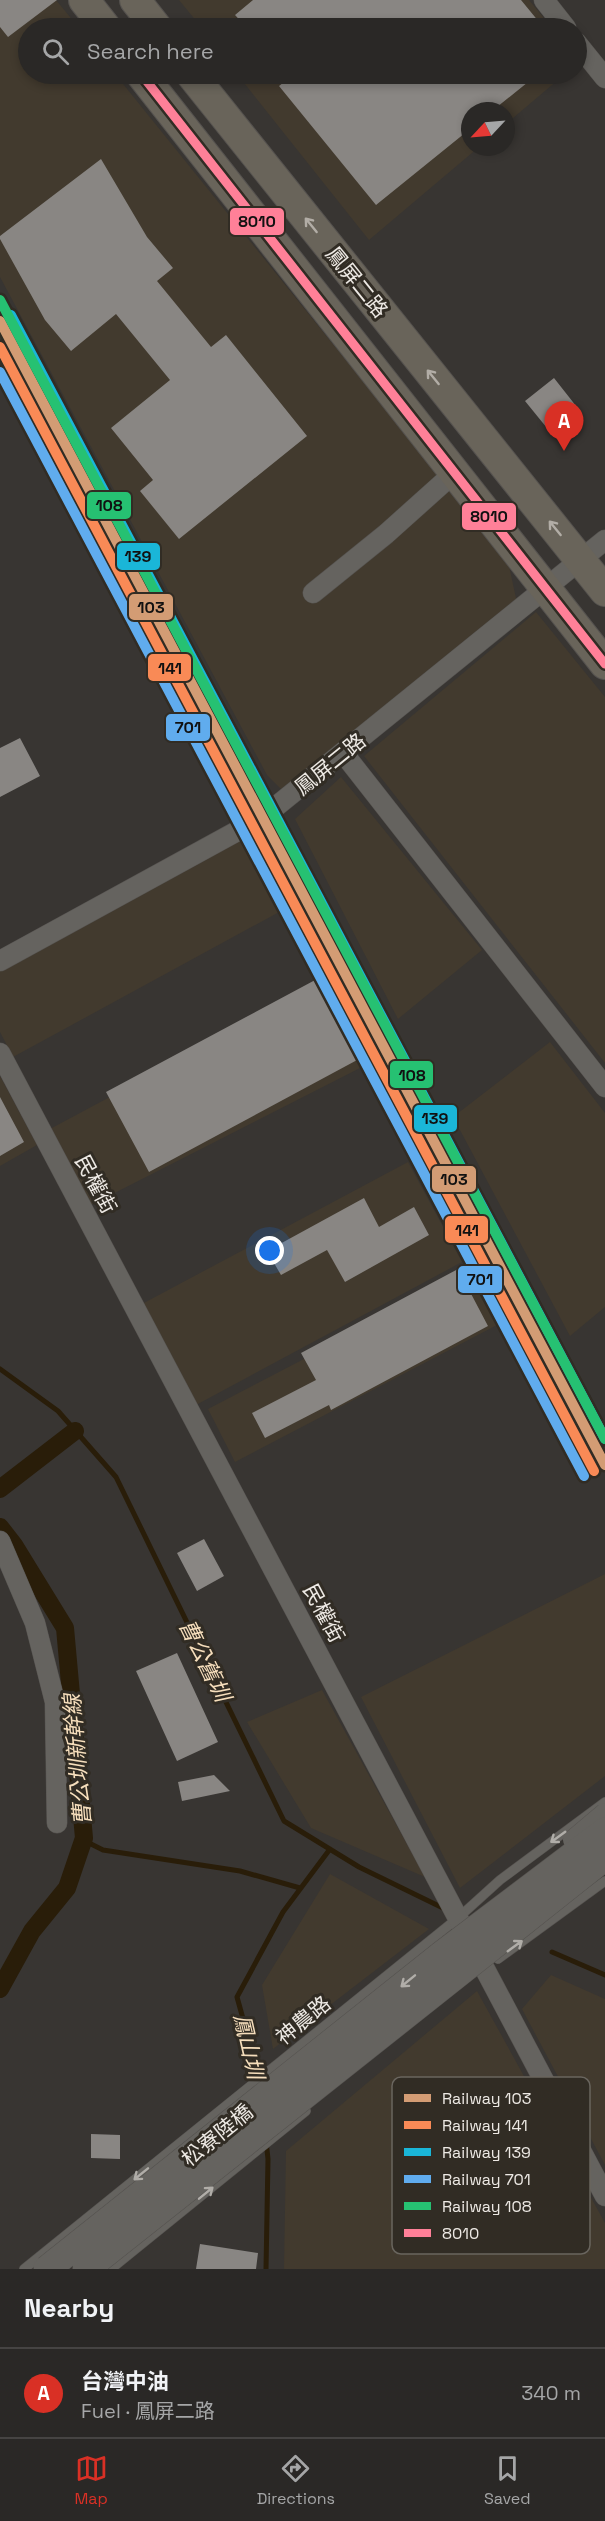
<!DOCTYPE html>
<meta charset="utf-8">
<style>
body{margin:0;font-family:"Space Grotesk","Noto Sans TC",sans-serif;background:#32302e;color:#f1f3f6}
.compass{position:absolute;left:461px;top:102px;width:54px;height:54px;border-radius:50%;background:#2a2826;box-shadow:0 3px 9px #0003;rotate:244deg}
.you{position:absolute;left:270px;top:1251px;width:21px;height:21px;margin:-15px;border:4px solid #fff;border-radius:50%;background:#1a73e8;box-shadow:0 0 0 9px #1a73e833}
.badge{display:grid;place-items:center;width:39px;height:39px;border-radius:50%;background:#d93025;color:#fff;font-size:20px;font-weight:700}
.pin{position:absolute;translate:-50% -50px;filter:drop-shadow(0 2px 3px #0008)}
.pin::after{content:'';position:absolute;top:32px;width:21px;height:18px;background:inherit;clip-path:polygon(0 0,100% 0,50% 100%)}
.list{margin:0;padding:0;list-style:none}
h2{display:flex;justify-content:space-between;align-items:center;height:78px;margin:0;padding:0 24px;font-size:26px}
h2 small{font-size:20px;font-weight:400;color:#a5a6a7}
.list li{display:grid;grid-template-columns:39px 1fr auto;gap:18px;align-items:center;box-sizing:border-box;height:90px;padding:0 24px;border-top:2px solid #464443}
.list b{display:block;font-size:22px;white-space:nowrap}
.list p{margin:0;font-size:20px;white-space:nowrap;color:#a5a6a7}
.list em{font-size:20px;font-style:normal;color:#a5a6a7}
.icon{flex:none;width:33px;height:33px;fill:none;stroke:currentColor;stroke-width:2;stroke-linecap:round;stroke-linejoin:round}
.map{position:relative;flex:none;width:605px;height:2269px;overflow:hidden}
.search{position:absolute;background:#2a2826;box-shadow:0 3px 9px #0003;left:18px;right:18px;top:18px;height:66px;display:flex;align-items:center;gap:15px;box-sizing:border-box;padding:0 21px;border-radius:33px;color:#a5a6a7;font-size:22px}
.sheet{height:168px;background:#2a2826}
nav{display:flex;justify-content:space-around;align-items:center;box-sizing:border-box;height:84px;border-top:2px solid #464443;background:#2a2826;font-size:16px;color:#a5a6a7}
nav a{display:grid;justify-items:center;gap:3px}
nav .on{color:#d93025}
.map>svg:first-child{display:block}
.built{fill:#423a2e}
.lines{fill:none;stroke-linecap:round;stroke-linejoin:round}
.stream{stroke:#291d09;stroke-width:5}
.canal{stroke:#291d09;stroke-width:18}
.building{fill:#898683}
.lane-casing{stroke:#55524f;stroke-width:10}
.street-casing{stroke:#55524f;stroke-width:21}
.primary-casing{stroke:#55524f;stroke-width:32}
.lane{stroke:#65635f;stroke-width:9}
.street{stroke:#65635f;stroke-width:20}
.primary{stroke:#69645a;stroke-width:30}
.street-bridge-casing{stroke:#55524f;stroke-width:21;stroke-linecap:butt}
.secondary-bridge-casing{stroke:#55524f;stroke-width:28;stroke-linecap:butt}
.street-bridge{stroke:#65635f;stroke-width:20}
.secondary-bridge{stroke:#65635f;stroke-width:27}
.bus-1-casing{stroke:#312c24;stroke-width:14}
.bus-1{stroke:#ff8098;stroke-width:9}
.rail-1-casing{stroke:#312c24;stroke-width:15}
.rail-2-casing{stroke:#312c24;stroke-width:15}
.rail-3-casing{stroke:#312c24;stroke-width:15}
.rail-4-casing{stroke:#312c24;stroke-width:15}
.rail-5-casing{stroke:#312c24;stroke-width:15}
.rail-1{stroke:#d39c74;stroke-width:10}
.rail-2{stroke:#f98a56;stroke-width:10}
.rail-3{stroke:#1ab6d8;stroke-width:10}
.rail-4{stroke:#60acee;stroke-width:10}
.rail-5{stroke:#26c172;stroke-width:10}
.oneway{stroke:#b2ada6}
.oneway2{stroke:#b0ada8}
.labels{text-anchor:middle;dominant-baseline:central;stroke-width:6;stroke-linejoin:round;paint-order:stroke}
.street-label{font-size:21px;fill:#ede9e4;stroke:#312c24}
.water-label{font-size:22px;font-style:italic;fill:#f6debc;stroke:#312c24}
.key{fill:#312c24;stroke:#69655e;stroke-width:1.5}
.key-label{font-size:16px;fill:#ede9e4}
.line-badge{stroke:#312c24;stroke-width:2}
.pale-badge-label{font-size:16px;text-anchor:middle;font-weight:bold;fill:#111}
</style>
<div class="map">
<svg width="605" height="2269" viewBox="0 0 605 2269">
<rect width="100%" height="100%" fill="#383532"/>
<!-- built -->
<path class="built" d="M 0,0 L 56,0 L 79,28 L 28,28 L 28,74 L 115,74 L 508,561 L 517,603 L 281,789 L 267,775 L 0,277 Z
M 179,0 L 529,0 L 552,28 L 202,28 Z
M 237,74 L 565,74 L 506,124 L 506,111 L 470,111 L 470,147 L 479,147 L 369,240 Z
M 536,612 L 605,697 L 605,1063 L 364,756 Z
M 341,777 L 482,950 L 398,1019 L 295,819 Z
M 245,835 L 281,911 L 13,1057 L 0,1032 L 0,966 Z
M 319,985 L 364,1066 L 91,1205 L 50,1129 Z
M 550,1042 L 605,1113 L 605,1307 L 570,1336 L 453,1117 Z
M 0,1076 L 37,1145 L 0,1166 Z
M 408,1162 L 462,1262 L 196,1405 L 142,1304 Z
M 469,1273 L 497,1325 L 235,1462 L 208,1409 Z
M 605,1574 L 605,1776 L 460,1888 L 361,1697 Z
M 322,1690 L 425,1877 L 311,1828 L 247,1722 Z
M 330,1874 L 429,1929 L 273,2049 L 262,1985 Z
M 551,1975 L 605,1999 L 605,2165 L 522,2009 Z
M 477,1991 L 605,2223 L 605,2269 L 284,2269 L 286,2151 Z"/>
<g class="lines">
<!-- stream -->
<path class="stream" d="M 0,1369 L 58,1411 L 116,1477 L 284,1821 L 359,1867 L 445,1909
M 83,1840 L 103,1850 L 240,1871 L 300,1888
M 552,1952 L 605,1975
M 258,2082 L 255,2062 L 237,1997 L 283,1912 L 330,1849
M 266,2141 L 268,2159 L 266,2269"/>
<!-- canal -->
<path class="canal" d="M 0,1489 L 75,1431
M 0,1527 L 14,1545 L 65,1628 L 84,1838 L 67,1888 L 32,1931 L 0,1989"/>
</g>
<!-- building -->
<path class="building" d="M 0,0 L 57,0 L 8,37 L 0,27 Z
M 253,0 L 521,0 L 544,28 L 247,28 L 235,15 Z
M 294,74 L 538,74 L 492,111 L 470,111 L 470,129 L 376,205 L 279,86 Z
M 101,159 L 147,237 L 173,268 L 157,281 L 211,347 L 226,335 L 307,436 L 179,539 L 140,491 L 153,480 L 111,428 L 170,380 L 116,314 L 71,351 L 45,320 L 0,239 L 0,236 Z
M 554,378 L 580,411 L 551,433 L 525,401 Z
M 20,738 L 40,776 L 0,797 L 0,748 Z
M 317,979 L 359,1059 L 149,1172 L 106,1092 Z
M 0,1097 L 24,1142 L 0,1156 Z
M 364,1198 L 379,1227 L 414,1207 L 429,1235 L 345,1282 L 327,1250 L 281,1275 L 267,1251 Z
M 458,1269 L 488,1326 L 331,1410 L 329,1405 L 265,1438 L 252,1413 L 316,1380 L 301,1353 Z
M 204,1539 L 224,1576 L 197,1591 L 177,1553 Z
M 177,1653 L 218,1742 L 177,1761 L 136,1671 Z
M 214,1775 L 230,1791 L 182,1801 L 178,1782 Z
M 91,2134 L 120,2135 L 120,2159 L 91,2158 Z
M 200,2244 L 258,2253 L 256,2269 L 196,2269 Z"/>
<g class="lines">
<defs>
<path id="lane" d="M 498,1959 L 605,1881
M 24,2269 L 458,1918 L 500,1880 L 605,1802
M 111,2269 L 306,2111"/>
<path id="street" d="M 544,0 L 566,28
M 576,42 L 605,78
M 313,593 L 386,534 L 454,473
M 344,754 L 605,1087
M 0,961 L 263,817 L 605,540
M 0,1053 L 605,2196
M 0,1541 L 35,1623 L 55,1702 L 57,1823"/>
<path id="primary" d="M 84,0 L 106,28
M 135,0 L 157,28
M 141,74 L 605,664
M 191,74 L 605,591"/>
</defs>
<!-- lane casing -->
<use href="#lane" class="lane-casing"/>
<!-- street casing -->
<use href="#street" class="street-casing"/>
<!-- primary casing -->
<use href="#primary" class="primary-casing"/>
<!-- lane -->
<use href="#lane" class="lane"/>
<!-- street -->
<use href="#street" class="street"/>
<!-- primary -->
<use href="#primary" class="primary"/>
<defs>
<path id="street-bridge" d="M 573,1840 L 605,1813"/>
<path id="secondary-bridge" d="M 47,2269 L 441,1955 L 605,1831
M 86,2269 L 605,1857"/>
</defs>
<!-- street-bridge casing -->
<use href="#street-bridge" class="street-bridge-casing"/>
<!-- secondary-bridge casing -->
<use href="#secondary-bridge" class="secondary-bridge-casing"/>
<!-- street-bridge -->
<use href="#street-bridge" class="street-bridge"/>
<!-- secondary-bridge -->
<use href="#secondary-bridge" class="secondary-bridge"/>
<defs>
<path id="bus-1" d="M 141,74 L 605,664"/>
</defs>
<!-- bus-1 casing -->
<use href="#bus-1" class="bus-1-casing"/>
<!-- bus-1 -->
<use href="#bus-1" class="bus-1"/>
<defs>
<path id="rail-1" d="M 0,321 L 605,1465"/>
<path id="rail-2" d="M 0,347 L 594,1471"/>
<path id="rail-3" d="M 11,315 L 605,1439"/>
<path id="rail-4" d="M 0,372 L 584,1476"/>
<path id="rail-5" d="M 0,300 L 605,1439"/>
</defs>
<!-- rail-1 casing -->
<use href="#rail-1" class="rail-1-casing"/>
<!-- rail-2 casing -->
<use href="#rail-2" class="rail-2-casing"/>
<!-- rail-3 casing -->
<use href="#rail-3" class="rail-3-casing"/>
<!-- rail-4 casing -->
<use href="#rail-4" class="rail-4-casing"/>
<!-- rail-5 casing -->
<use href="#rail-5" class="rail-5-casing"/>
<!-- rail-1 -->
<use href="#rail-1" class="rail-1"/>
<!-- rail-2 -->
<use href="#rail-2" class="rail-2"/>
<!-- rail-3 -->
<use href="#rail-3" class="rail-3"/>
<!-- rail-4 -->
<use href="#rail-4" class="rail-4"/>
<!-- rail-5 -->
<use href="#rail-5" class="rail-5"/>
</g>
<!-- one-way arrows -->
<defs><path id="oneway-shaft" d="M-6 0H5M1.5-3L5.5 0L1.5 3" fill="none" stroke-width="1.6" stroke-linecap="round" stroke-linejoin="round" transform="scale(1.5)"/></defs>
<g class="oneway">
<use href="#oneway-shaft" transform="translate(311 225) rotate(-129)"/>
<use href="#oneway-shaft" transform="translate(433 377) rotate(-129)"/>
<use href="#oneway-shaft" transform="translate(555 528) rotate(-129)"/>
</g>
<g class="oneway2">
<use href="#oneway-shaft" transform="translate(558 1837) rotate(144)"/>
<use href="#oneway-shaft" transform="translate(515 1946) rotate(-36)"/>
<use href="#oneway-shaft" transform="translate(408 1981) rotate(141)"/>
<use href="#oneway-shaft" transform="translate(141 2174) rotate(141)"/>
<use href="#oneway-shaft" transform="translate(206 2193) rotate(-39)"/>
</g>
<g class="labels">
<!-- street labels -->
<g class="street-label">
<text transform="translate(357 282) rotate(51)">鳳屏二路</text>
<text transform="translate(330 764) rotate(-39)">鳳屏二路</text>
<text transform="translate(96 1184) rotate(62)">民權街</text>
<text transform="translate(324 1613) rotate(62)">民權街</text>
<text transform="translate(303 2020) rotate(-39)">神農路</text>
<text transform="translate(217 2135) rotate(-39)">松寮陸橋</text>
</g>
<!-- water labels -->
<g class="water-label">
<text transform="translate(205 1660) rotate(64)">曹公舊圳</text>
<text transform="translate(77 1760) rotate(-95)">曹公圳新幹線</text>
<text transform="translate(249 2046) rotate(77)">鳳山圳</text>
</g>
</g>
<!-- legend -->
<rect x="392" y="2077" width="198" height="177" rx="9" class="key"/>
<rect x="404" y="2094" width="27" height="8" fill="#d39c74"/>
<rect x="404" y="2121" width="27" height="8" fill="#f98a56"/>
<rect x="404" y="2148" width="27" height="8" fill="#1ab6d8"/>
<rect x="404" y="2175" width="27" height="8" fill="#60acee"/>
<rect x="404" y="2202" width="27" height="8" fill="#26c172"/>
<rect x="404" y="2229" width="27" height="8" fill="#ff8098"/>
<g class="key-label">
<text x="442" y="2104">Railway 103</text>
<text x="442" y="2131">Railway 141</text>
<text x="442" y="2158">Railway 139</text>
<text x="442" y="2185">Railway 701</text>
<text x="442" y="2212">Railway 108</text>
<text x="442" y="2239">8010</text>
</g>
<g class="line-badge">
<rect x="229" y="207" width="56" height="29" rx="6" fill="#ff8098"/>
<rect x="86" y="491" width="46" height="29" rx="6" fill="#26c172"/>
<rect x="461" y="502" width="56" height="29" rx="6" fill="#ff8098"/>
<rect x="116" y="542" width="45" height="29" rx="6" fill="#1ab6d8"/>
<rect x="128" y="593" width="46" height="28" rx="6" fill="#d39c74"/>
<rect x="147" y="653" width="45" height="29" rx="6" fill="#f98a56"/>
<rect x="165" y="713" width="46" height="29" rx="6" fill="#60acee"/>
<rect x="389" y="1060" width="45" height="29" rx="6" fill="#26c172"/>
<rect x="413" y="1104" width="45" height="29" rx="6" fill="#1ab6d8"/>
<rect x="431" y="1165" width="46" height="28" rx="6" fill="#d39c74"/>
<rect x="444" y="1215" width="45" height="29" rx="6" fill="#f98a56"/>
<rect x="457" y="1265" width="46" height="29" rx="6" fill="#60acee"/>
</g>
<g class="pale-badge-label">
<text x="257" y="227">8010</text>
<text x="109" y="511">108</text>
<text x="489" y="522">8010</text>
<text x="138" y="562">139</text>
<text x="151" y="613">103</text>
<text x="170" y="674">141</text>
<text x="188" y="733">701</text>
<text x="412" y="1081">108</text>
<text x="435" y="1124">139</text>
<text x="454" y="1185">103</text>
<text x="467" y="1236">141</text>
<text x="480" y="1285">701</text>
</g>
</svg>
<svg class="compass" viewBox="-18 -18 36 36"><path d="M0-13l5 13h-10z" fill="#e53935"/><path d="M0 13l5-13h-10z" fill="#a5a6a7"/></svg>
<div class="you"></div>
<div class="pin badge" style="left:564px;top:451px">A</div>
<div class="search"><svg class="icon" aria-label="search" viewBox="0 0 24 24"><circle cx="10" cy="10" r="6"/><path d="M15 15l6 6"/></svg>Search here</div>
</div>
<section class="sheet">
<h2>Nearby<small></small></h2>
<ul class="list">
<li><span class="badge">A</span><div><b>台灣中油</b><p>Fuel · 鳳屏二路</p></div><em>340 m</em></li>
</ul>
</section>
<nav>
<a class="on"><svg class="icon" aria-label="map" viewBox="0 0 24 24"><path d="M3 6l6-2 6 2 6-2v14l-6 2-6-2-6 2zM9 4v14M15 6v14"/></svg>Map</a>
<a><svg class="icon" aria-label="directions" viewBox="0 0 24 24"><path d="M12 3l9 9-9 9-9-9zM9 14v-3h6M13 9l2 2-2 2"/></svg>Directions</a>
<a><svg class="icon" aria-label="saved" viewBox="0 0 24 24"><path d="M7 4h10v16l-5-4-5 4z"/></svg>Saved</a>
</nav>
